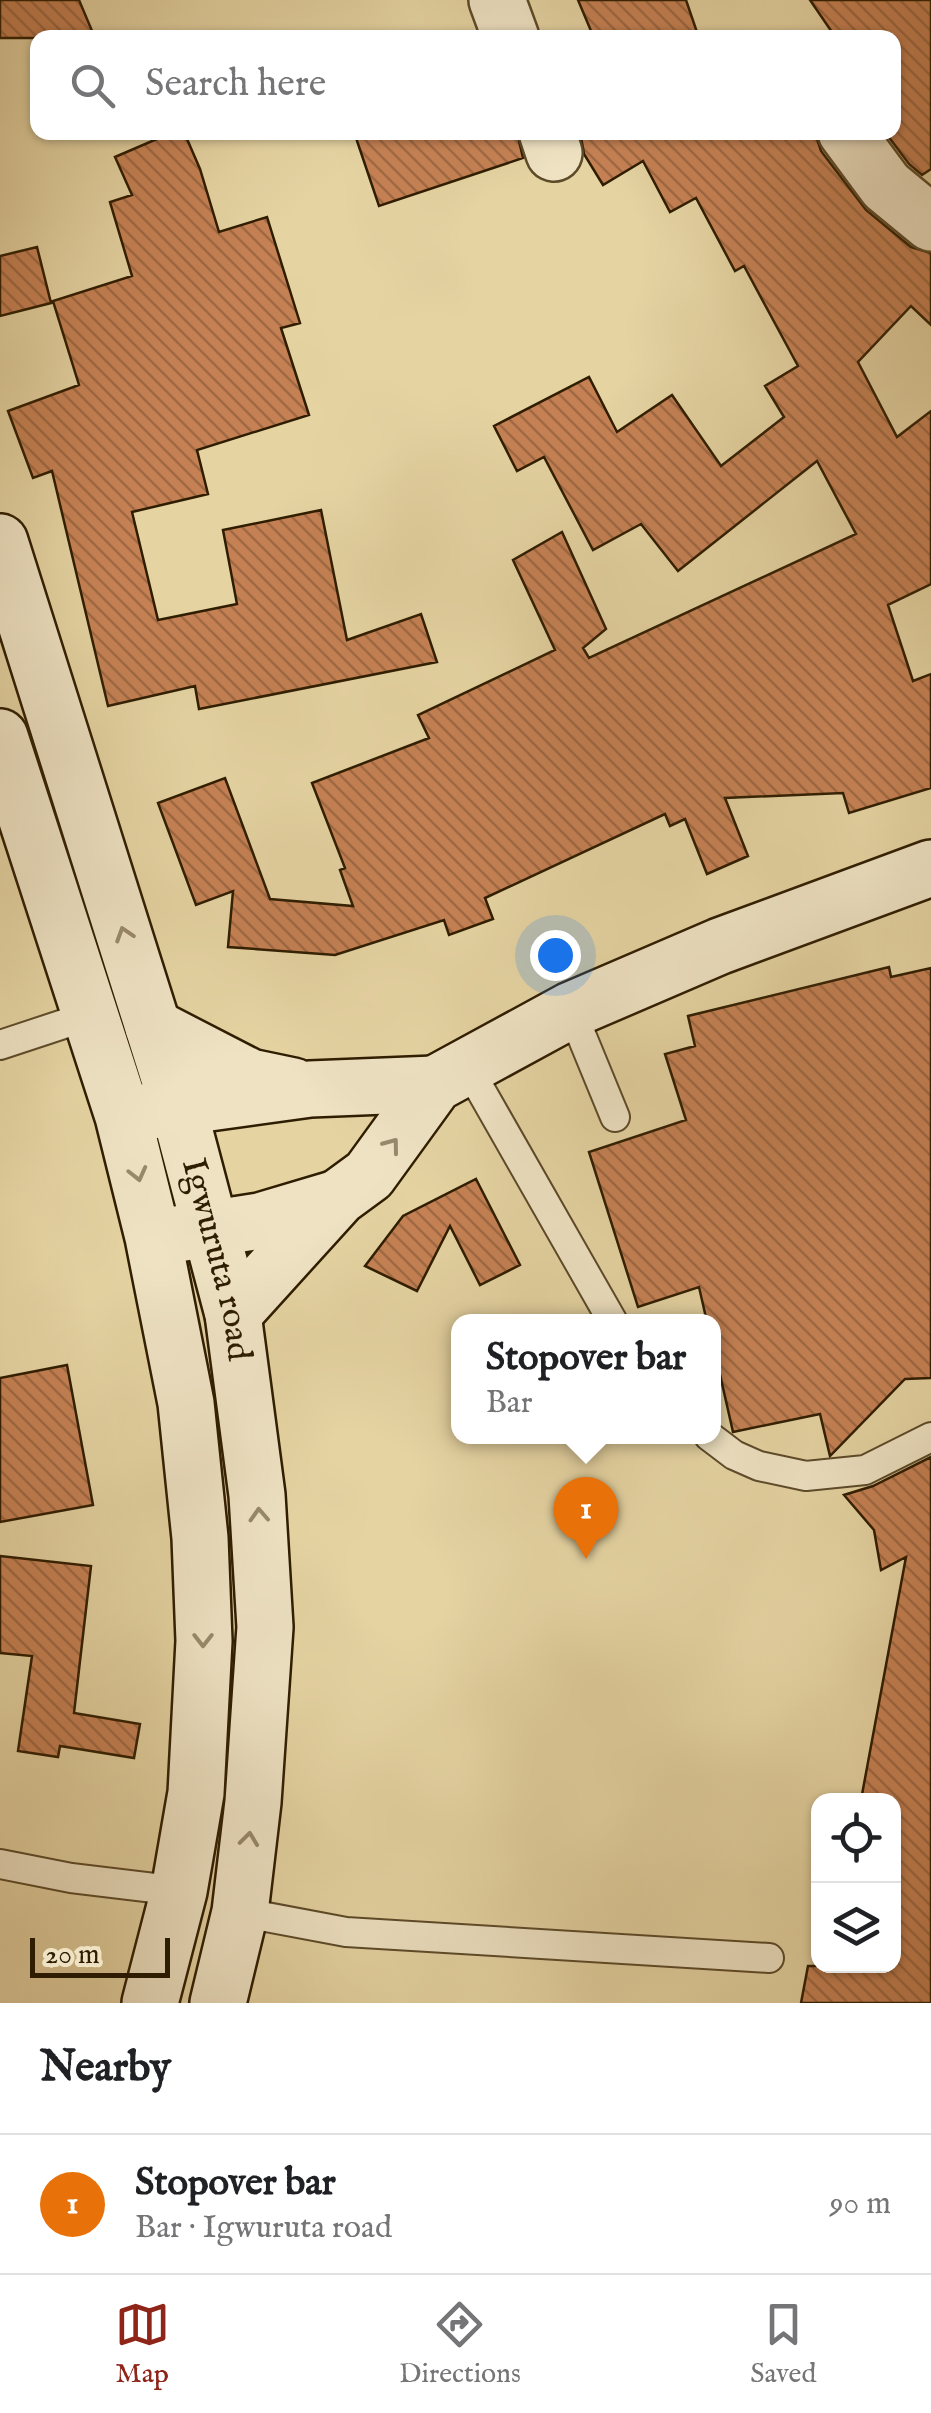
<!DOCTYPE html>
<meta charset="utf-8">
<style>
body{margin:0;font-family:"IM FELL English",serif;background:#f2f2f2;color:#202124}
.controls{position:absolute;right:30px;bottom:30px;display:grid;overflow:hidden;border-radius:20px;box-shadow:0 2px 8px #0004}
.controls button{width:90px;height:90px;display:grid;place-items:center;padding:0;border:0;border-bottom:2px solid #e0e0e0;background:#fff;color:#202124;font:50px sans-serif}
.scale{position:absolute;left:30px;bottom:25px;width:140px;box-sizing:border-box;padding-left:10px;border:5px solid #2f1d01;border-top:0;font-size:28px;line-height:35px;white-space:nowrap;color:#2f1d01;-webkit-text-stroke:8px #eee2c3;paint-order:stroke}
.you{position:absolute;left:555px;top:955px;width:35px;height:35px;margin:-25px;border:8px solid #fff;border-radius:50%;background:#1a73e8;box-shadow:0 0 0 15px #1a73e833}
.badge{display:grid;place-items:center;width:65px;height:65px;border-radius:50%;background:#8f2418;color:#fff;font-size:32px;font-weight:700}
.pin{position:absolute;translate:-50% -82px;filter:drop-shadow(0 2px 5px #0008)}
.pin::after{content:'';position:absolute;top:52px;width:35px;height:30px;background:inherit;clip-path:polygon(0 0,100% 0,50% 100%)}
.popup{position:absolute;left:451px;top:1314px;width:270px;height:130px;box-sizing:border-box;display:grid;place-content:center;border-radius:20px;background:#fff;filter:drop-shadow(0 2px 8px #0005);font-size:32px;white-space:nowrap;color:#757577}
.popup b{font-size:38px;color:#202124}
.popup::after{content:'';position:absolute;left:50%;top:100%;margin-left:-20px;border:20px solid transparent;border-top-color:#fff}
.list{margin:0;padding:0;list-style:none}
h2{display:flex;justify-content:space-between;align-items:center;height:130px;margin:0;padding:0 40px;font-size:42px}
h2 small{font-size:32px;font-weight:400;color:#757577}
.list li{display:grid;grid-template-columns:65px 1fr auto;gap:30px;align-items:center;box-sizing:border-box;height:140px;padding:0 40px;border-top:2px solid #e0e0e0}
.list b{display:block;font-size:38px;white-space:nowrap}
.list p{margin:0;font-size:32px;white-space:nowrap;color:#757577}
.list em{font-size:32px;font-style:normal;color:#757577}
.icon{flex:none;width:55px;height:55px;fill:none;stroke:currentColor;stroke-width:2;stroke-linecap:round;stroke-linejoin:round}
.map{position:relative;flex:none;width:931px;height:2003px;overflow:hidden}
.search{position:absolute;background:#fff;box-shadow:0 2px 8px #0004;left:30px;right:30px;top:30px;height:110px;display:flex;align-items:center;gap:25px;box-sizing:border-box;padding:0 35px;border-radius:20px;color:#757577;font-size:38px}
.sheet{height:270px;background:#fff}
nav{display:flex;justify-content:space-around;align-items:center;box-sizing:border-box;height:140px;border-top:2px solid #e0e0e0;background:#fff;font-size:28px;color:#757577}
nav a{display:grid;justify-items:center;gap:5px}
nav .on{color:#8f2418}
.map>svg:first-child{display:block}
.building{fill:url(#building-back-hatch);stroke:#2f1d01;stroke-width:2.5}
.lines{fill:none;stroke-linecap:round;stroke-linejoin:round}
.lane-casing{stroke:#5c4a29;stroke-width:32}
.street-casing{stroke:#5c4a29;stroke-width:60}
.secondary-casing{stroke:#2f1d01;stroke-width:60}
.lane{stroke:#eee2c3;stroke-width:28}
.street{stroke:#eee2c3;stroke-width:55}
.secondary{stroke:#eee2c3;stroke-width:55}
.oneway{stroke:#98896c}
.labels{text-anchor:middle;dominant-baseline:central;stroke-width:9;stroke-linejoin:round;paint-order:stroke}
.street-label{font-size:35px;fill:#2f1d01;stroke:#eee2c3}
</style>
<div class="map">
<svg width="931" height="2003" viewBox="0 0 931 2003">
<defs>
<pattern id="building-back-hatch" width="6" height="6" patternUnits="userSpaceOnUse" patternTransform="scale(2.5)"><rect width="6" height="6" fill="#c58154"/><path d="M-1 5l2 2M0 0l6 6M5-1l2 2" fill="none" stroke="#a06943"/></pattern>
</defs>
<rect width="100%" height="100%" fill="#e5d3a2"/>
<filter id="stains"><feTurbulence type="fractalNoise" baseFrequency=".002" numOctaves="4"/><feColorMatrix values="0 0 0 0 .2 0 0 0 0 .09 0 0 0 0 .02 0 0 0 .5 -.17"/></filter>
<radialGradient id="worn" r=".72"><stop offset=".6" stop-color="#630" stop-opacity="0"/><stop offset="1" stop-color="#630" stop-opacity=".3"/></radialGradient>
<!-- building -->
<path class="building" d="M 0,0 L 79,0 L 95,38 L 0,38 Z
M 578,0 L 686,0 L 699,38 L 594,38 Z
M 810,0 L 931,0 L 931,169 L 922,175 L 909,164 L 885,132 L 894,132 L 894,38 L 836,38 Z
M 173,132 L 184,132 L 200,169 L 219,232 L 267,217 L 300,323 L 281,328 L 309,415 L 197,450 L 208,494 L 132,512 L 158,620 L 237,604 L 223,530 L 321,510 L 347,640 L 421,614 L 437,662 L 199,709 L 195,686 L 108,706 L 52,471 L 33,478 L 8,411 L 79,385 L 53,301 L 132,276 L 110,202 L 132,195 L 115,157 Z
M 354,132 L 517,132 L 523,158 L 379,206 Z
M 580,132 L 815,132 L 821,151 L 866,210 L 911,247 L 931,253 L 931,325 L 911,306 L 858,362 L 897,437 L 931,411 L 931,584 L 888,605 L 913,681 L 931,674 L 931,788 L 849,813 L 843,793 L 725,798 L 748,856 L 707,874 L 685,819 L 670,826 L 665,814 L 485,898 L 493,919 L 449,935 L 444,920 L 335,955 L 228,947 L 233,891 L 196,905 L 158,803 L 225,778 L 270,899 L 353,906 L 340,870 L 345,868 L 312,783 L 429,738 L 418,715 L 555,650 L 513,560 L 562,532 L 606,629 L 583,648 L 589,658 L 856,534 L 817,461 L 678,571 L 641,524 L 593,550 L 544,457 L 517,471 L 494,426 L 589,377 L 617,432 L 672,395 L 721,466 L 784,417 L 765,386 L 798,366 L 744,266 L 735,271 L 696,198 L 670,212 L 643,161 L 603,185 L 584,154 Z
M 37,247 L 51,303 L 0,316 L 0,256 Z
M 889,967 L 891,977 L 931,968 L 931,1378 L 905,1379 L 830,1456 L 820,1414 L 733,1432 L 714,1348 L 714,1322 L 707,1322 L 699,1287 L 638,1307 L 589,1152 L 686,1120 L 665,1054 L 695,1046 L 688,1016 Z
M 476,1179 L 520,1265 L 480,1285 L 450,1226 L 417,1291 L 365,1266 L 403,1216 Z
M 67,1365 L 93,1505 L 0,1522 L 0,1378 Z
M 931,1457 L 931,2003 L 801,2003 L 808,1966 L 894,1966 L 894,1800 L 861,1800 L 906,1557 L 881,1570 L 874,1530 L 844,1495 L 873,1486 Z
M 0,1556 L 91,1566 L 74,1713 L 140,1724 L 134,1758 L 60,1746 L 58,1757 L 18,1751 L 32,1656 L 0,1653 Z"/>
<g class="lines">
<defs>
<path id="lane" d="M 571,1010 L 615,1117
M 0,1045 L 88,1016
M 467,1066 L 613,1322
M 709,1436 L 734,1455 L 759,1466 L 806,1476 L 865,1470 L 931,1437
M 0,1864 L 71,1878 L 179,1891
M 240,1912 L 346,1932 L 769,1958"/>
<path id="street" d="M 497,0 L 511,38
M 547,132 L 554,153
M 846,132 L 886,186 L 931,223"/>
<g id="secondary">
<path id="s1" d="M 0,542 L 178,1106 L 233,1314 L 257,1495 L 265,1627 L 253,1802 L 240,1912 L 218,2003"/>
<path d="M 0,737 L 123,1116 L 153,1237 L 186,1403 L 200,1538 L 204,1641 L 196,1793 L 179,1891 L 150,2003"/>
<path d="M 153,1027 L 250,1077 L 293,1086"/>
<path d="M 144,1112 L 310,1089 L 435,1084"/>
<path d="M 177,1234 L 260,1221 L 337,1198"/>
<path d="M 233,1314 L 339,1197 L 369,1175 L 435,1084 L 571,1010 L 720,946 L 931,868"/>
</g>
</defs>
<!-- lane casing -->
<use href="#lane" class="lane-casing"/>
<!-- street casing -->
<use href="#street" class="street-casing"/>
<!-- secondary casing -->
<use href="#secondary" class="secondary-casing"/>
<!-- lane -->
<use href="#lane" class="lane"/>
<!-- street -->
<use href="#street" class="street"/>
<!-- secondary -->
<use href="#secondary" class="secondary"/>
</g>
<!-- one-way arrows -->
<defs><path id="oneway-chevron" d="M-2-3.5L2.5 0L-2 3.5" fill="none" stroke-width="1.6" stroke-linecap="round" stroke-linejoin="round" transform="scale(2.5)"/></defs>
<g class="oneway">
<use href="#oneway-chevron" transform="translate(124 934) rotate(-108)"/>
<use href="#oneway-chevron" transform="translate(392 1145) rotate(-53)"/>
<use href="#oneway-chevron" transform="translate(138 1174) rotate(76)"/>
<use href="#oneway-chevron" transform="translate(259 1515) rotate(-93)"/>
<use href="#oneway-chevron" transform="translate(203 1640) rotate(90)"/>
<use href="#oneway-chevron" transform="translate(249 1839) rotate(-83)"/>
</g>
<g class="labels">
<!-- street labels -->
<g class="street-label">
<text stroke="none"><textPath href="#s1" startOffset="750">Igwuruta road</textPath></text>
</g>
</g>
<rect width="100%" height="100%" filter="url(#stains)"/>
<rect width="100%" height="100%" fill="url(#worn)"/>
</svg>
<div class="controls">
<button><svg class="icon" aria-label="locate" viewBox="0 0 24 24"><circle cx="12" cy="12" r="6"/><path d="M12 2v4M12 18v4M2 12h4M18 12h4"/></svg></button>
<button><svg class="icon" aria-label="layers" viewBox="0 0 24 24"><path d="M12 4l9 5-9 5-9-5zM3 14l9 5 9-5"/></svg></button>
</div>
<div class="scale">20 m</div>
<div class="you"></div>
<div class="pin badge" style="left:586px;top:1559px;background:#e8710a">1</div>
<div class="popup"><b>Stopover bar</b>Bar</div>
<div class="search"><svg class="icon" aria-label="search" viewBox="0 0 24 24"><circle cx="10" cy="10" r="6"/><path d="M15 15l6 6"/></svg>Search here</div>
</div>
<section class="sheet">
<h2>Nearby<small></small></h2>
<ul class="list">
<li><span class="badge" style="background:#e8710a">1</span><div><b>Stopover bar</b><p>Bar · Igwuruta road</p></div><em>90 m</em></li>
</ul>
</section>
<nav>
<a class="on"><svg class="icon" aria-label="map" viewBox="0 0 24 24"><path d="M3 6l6-2 6 2 6-2v14l-6 2-6-2-6 2zM9 4v14M15 6v14"/></svg>Map</a>
<a><svg class="icon" aria-label="directions" viewBox="0 0 24 24"><path d="M12 3l9 9-9 9-9-9zM9 14v-3h6M13 9l2 2-2 2"/></svg>Directions</a>
<a><svg class="icon" aria-label="saved" viewBox="0 0 24 24"><path d="M7 4h10v16l-5-4-5 4z"/></svg>Saved</a>
</nav>
